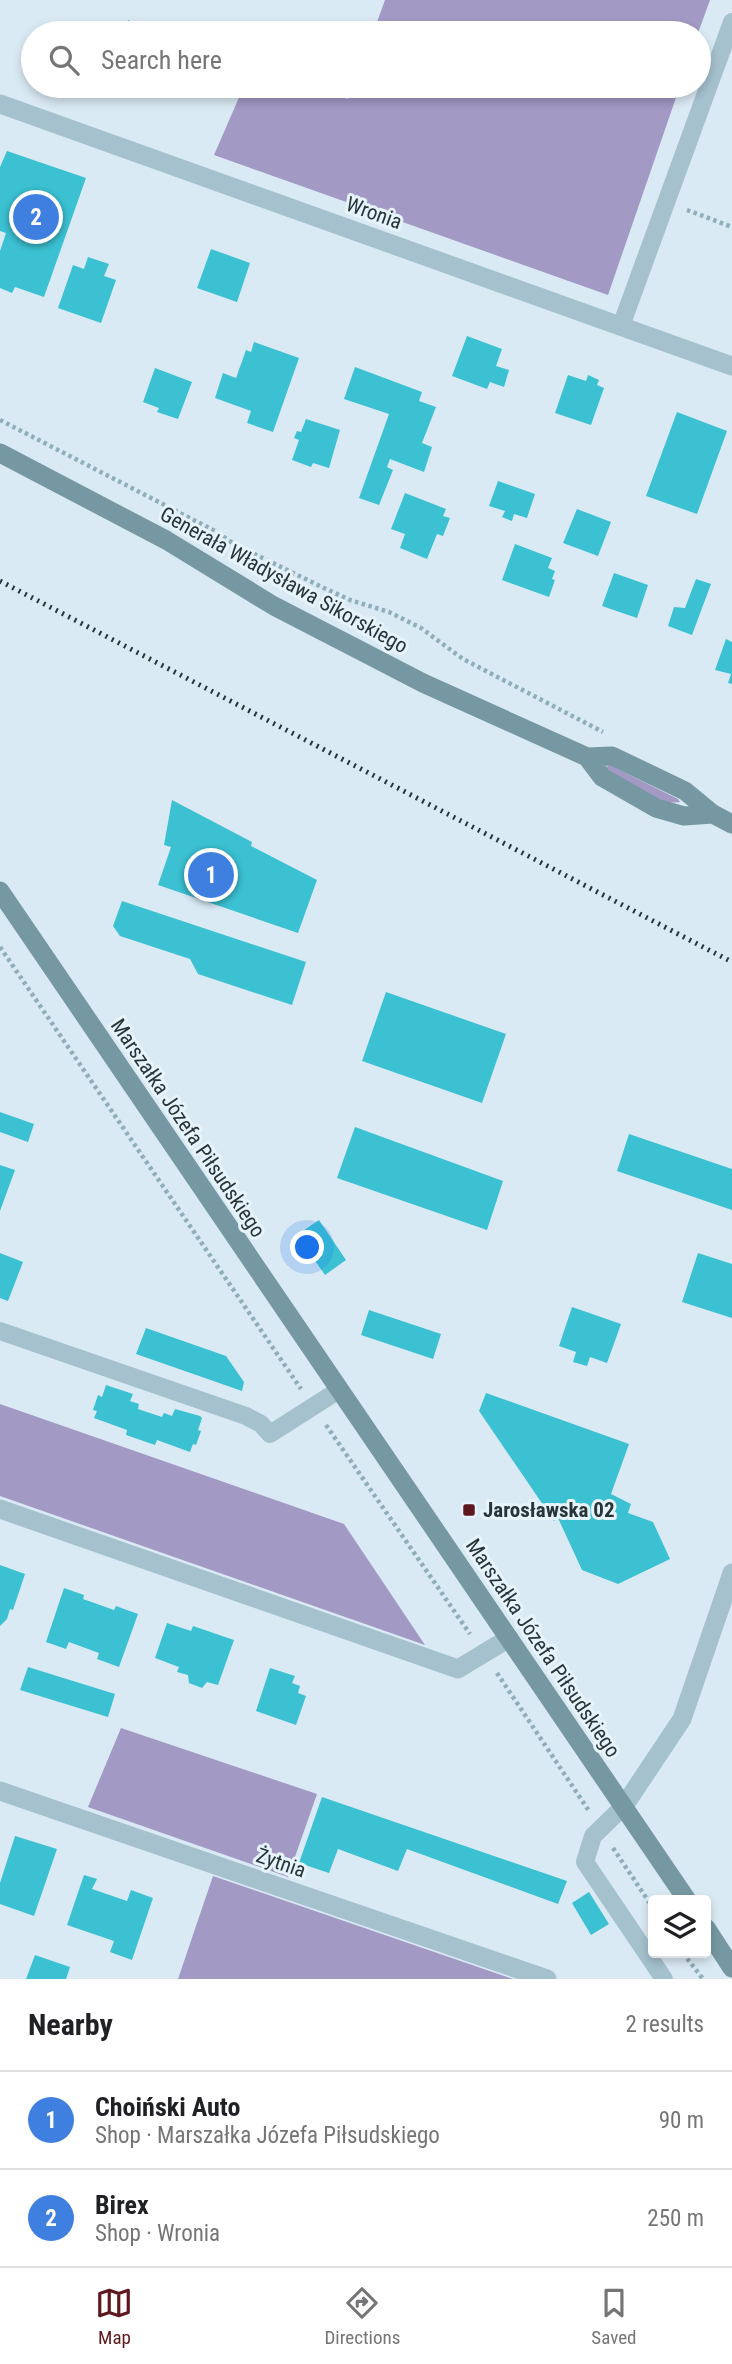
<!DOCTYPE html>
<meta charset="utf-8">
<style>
body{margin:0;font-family:"Roboto Condensed",sans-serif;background:#f6f6f6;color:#202124}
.controls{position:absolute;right:21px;bottom:21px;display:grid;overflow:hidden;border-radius:7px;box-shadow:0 4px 10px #0003}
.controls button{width:63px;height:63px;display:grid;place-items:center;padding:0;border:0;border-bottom:2px solid #e0e0e0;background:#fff;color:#202124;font:35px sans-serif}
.you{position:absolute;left:308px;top:1248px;width:24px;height:24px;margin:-18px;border:5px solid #fff;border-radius:50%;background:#1a73e8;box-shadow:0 0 0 10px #1a73e833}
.badge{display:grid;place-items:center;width:46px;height:46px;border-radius:50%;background:#5e181d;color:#fff;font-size:23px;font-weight:700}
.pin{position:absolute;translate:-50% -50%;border:4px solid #fff;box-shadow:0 2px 7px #0006}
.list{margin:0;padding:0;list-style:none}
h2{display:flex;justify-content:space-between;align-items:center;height:91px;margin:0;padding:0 28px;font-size:30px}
h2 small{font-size:23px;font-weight:400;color:#757577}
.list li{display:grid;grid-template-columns:46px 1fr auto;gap:21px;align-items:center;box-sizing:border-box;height:98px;padding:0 28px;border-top:2px solid #e0e0e0}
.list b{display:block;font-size:26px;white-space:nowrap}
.list p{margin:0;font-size:23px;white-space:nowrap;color:#757577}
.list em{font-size:23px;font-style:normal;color:#757577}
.icon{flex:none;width:38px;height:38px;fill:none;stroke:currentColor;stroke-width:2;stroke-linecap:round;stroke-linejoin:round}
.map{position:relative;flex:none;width:732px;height:1979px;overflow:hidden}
.search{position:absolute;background:#fff;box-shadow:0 4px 10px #0003;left:21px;right:21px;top:21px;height:77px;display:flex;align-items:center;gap:18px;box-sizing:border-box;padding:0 24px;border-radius:38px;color:#757577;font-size:26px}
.sheet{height:287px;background:#fff}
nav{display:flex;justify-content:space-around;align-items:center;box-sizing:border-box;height:98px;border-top:2px solid #e0e0e0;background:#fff;font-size:19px;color:#757577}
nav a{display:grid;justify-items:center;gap:4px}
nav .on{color:#5e181d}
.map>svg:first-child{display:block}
.green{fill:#a299c5}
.building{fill:#3bc1d2}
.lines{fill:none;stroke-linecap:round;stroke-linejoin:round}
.path{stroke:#8fadba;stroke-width:4.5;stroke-dasharray:3.5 3.5;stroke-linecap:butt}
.service{stroke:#a5c1ce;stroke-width:18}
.minor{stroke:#a5c1ce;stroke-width:19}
.secondary{stroke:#7698a2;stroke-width:19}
.rail{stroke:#273539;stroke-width:5;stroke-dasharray:2 5;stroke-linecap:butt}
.poi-dot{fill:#5e181d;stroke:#e7f3fb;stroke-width:2.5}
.labels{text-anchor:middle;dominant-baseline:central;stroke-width:6;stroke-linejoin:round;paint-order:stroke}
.street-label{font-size:21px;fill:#273539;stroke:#e7f3fb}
.poi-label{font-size:21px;font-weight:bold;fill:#273539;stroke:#e7f3fb;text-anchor:start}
</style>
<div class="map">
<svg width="732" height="1979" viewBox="0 0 732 1979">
<rect width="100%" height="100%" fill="#daeaf4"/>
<!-- green -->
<path class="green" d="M 385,0 L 710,0 L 698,33 L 373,33 Z
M 244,86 L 310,86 L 348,99 L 354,86 L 680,86 L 608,295 L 214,155 Z
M 610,765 L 678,799 L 680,802 C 656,806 628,781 608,770 L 606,767 Z
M 0,1404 L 344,1524 L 425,1645 L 0,1496 Z
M 121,1728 L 317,1794 L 288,1877 L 88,1807 Z
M 213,1876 L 513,1979 L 178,1979 Z"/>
<!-- building -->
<path class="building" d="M 128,20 L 159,33 L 104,33 L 109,22 L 125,29 Z
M 7,151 L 86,178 L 44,297 L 15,287 L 12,293 L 0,288 L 0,251 L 6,233 L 0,231 L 0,167 Z
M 211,249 L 250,263 L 237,302 L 197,288 Z
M 88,257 L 109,264 L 104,276 L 116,280 L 101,323 L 58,308 L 73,265 L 84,269 Z
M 467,336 L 502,349 L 496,366 L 509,370 L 504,387 L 490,382 L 487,389 L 452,376 Z
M 254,342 L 299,358 L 273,432 L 247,423 L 251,411 L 215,398 L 223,373 L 236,378 L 246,350 L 251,352 Z
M 355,367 L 422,392 L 419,401 L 436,407 L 422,443 L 432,447 L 424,472 L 390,459 L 387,467 L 393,470 L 379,505 L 359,498 L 389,414 L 344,399 Z
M 155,368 L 192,382 L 178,419 L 157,412 L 159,408 L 143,402 Z
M 568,375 L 586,381 L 588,375 L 599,380 L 597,385 L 604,388 L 591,425 L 555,413 Z
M 677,412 L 727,431 L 697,514 L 646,496 Z
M 306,419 L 340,430 L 329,468 L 313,463 L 311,467 L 292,460 L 299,440 L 294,438 L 297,431 L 301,432 Z
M 498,481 L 535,494 L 527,518 L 514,514 L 512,521 L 502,517 L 505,511 L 489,506 Z
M 405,493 L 446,509 L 443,516 L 450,518 L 443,536 L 437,534 L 427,559 L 400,548 L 405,534 L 391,529 Z
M 577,509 L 611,522 L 598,556 L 563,543 Z
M 515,544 L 552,558 L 548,568 L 555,571 L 552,579 L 555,580 L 549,597 L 502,580 Z
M 614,573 L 648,585 L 637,618 L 602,606 Z
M 696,579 L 711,584 L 692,635 L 668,626 L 674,607 L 685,608 Z
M 726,639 L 732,642 L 732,684 L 728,683 L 731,674 L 715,670 Z
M 172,800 L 252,842 L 251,846 L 317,880 L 298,933 L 158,885 L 171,847 L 164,845 Z
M 122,901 L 306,962 L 292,1005 L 198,974 L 190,959 L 120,936 L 113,926 Z
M 386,992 L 506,1034 L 482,1103 L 362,1061 Z
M 0,1112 L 34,1124 L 28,1142 L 0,1132 Z
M 355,1127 L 503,1181 L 487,1230 L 337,1178 Z
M 629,1134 L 732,1169 L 732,1210 L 617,1171 Z
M 0,1165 L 15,1170 L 0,1211 Z
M 319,1220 L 346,1260 L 325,1275 L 297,1235 Z
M 0,1253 L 23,1262 L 8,1301 L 0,1298 Z
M 698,1253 L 732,1264 L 732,1318 L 682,1302 Z
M 572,1307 L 621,1324 L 607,1363 L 590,1357 L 587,1366 L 573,1362 L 576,1352 L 559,1346 Z
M 369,1310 L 441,1334 L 433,1359 L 361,1335 Z
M 146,1328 L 226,1356 L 244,1382 L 242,1391 L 136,1354 Z
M 106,1385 L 133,1394 L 130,1401 L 139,1404 L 138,1409 L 162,1417 L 164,1413 L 172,1416 L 175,1409 L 200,1416 L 202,1418 L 198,1430 L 201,1431 L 196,1445 L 193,1444 L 190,1452 L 157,1440 L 155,1445 L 126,1435 L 127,1430 L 94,1418 L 97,1411 L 93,1410 L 98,1395 L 102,1397 Z
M 486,1393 L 629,1444 L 611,1494 L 631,1504 L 628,1513 L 653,1522 L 670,1559 L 618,1584 L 582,1570 L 558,1518 L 554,1521 L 479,1411 Z
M 0,1565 L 25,1574 L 13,1610 L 10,1609 L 7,1619 L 0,1626 Z
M 64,1588 L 84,1595 L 83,1599 L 114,1610 L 116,1606 L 138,1614 L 119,1667 L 97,1659 L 99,1653 L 69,1642 L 66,1649 L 46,1642 Z
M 167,1623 L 191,1631 L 193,1626 L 234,1640 L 218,1685 L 207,1682 L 202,1688 L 189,1683 L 188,1675 L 177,1672 L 179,1667 L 155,1658 Z
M 28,1667 L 115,1694 L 108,1717 L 20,1690 Z
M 270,1668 L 295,1676 L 292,1683 L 300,1686 L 298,1693 L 306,1696 L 296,1725 L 256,1711 Z
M 322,1797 L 567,1881 L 558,1904 L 407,1849 L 398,1871 L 338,1849 L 329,1873 L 299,1863 Z
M 15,1836 L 57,1849 L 34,1916 L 0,1904 L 0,1883 Z
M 84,1875 L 97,1879 L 92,1889 L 127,1901 L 131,1890 L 153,1898 L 132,1960 L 110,1952 L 114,1941 L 67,1925 Z
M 589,1892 L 609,1924 L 591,1935 L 572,1903 Z
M 35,1955 L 70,1967 L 66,1979 L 26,1979 Z"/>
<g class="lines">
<!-- path -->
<path class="path" d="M 687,210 L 732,227
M 0,420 L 215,531 L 234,544 L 324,588 L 350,600 L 389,612 L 421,628 L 463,659 L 603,732
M 0,947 L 301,1389
M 326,1425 L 470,1634
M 497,1673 L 589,1811
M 613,1848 L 653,1908
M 683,1953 L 703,1979"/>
<!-- service -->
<path class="service" d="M 621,326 L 732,22
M 0,1331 L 246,1416 L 261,1424 L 270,1434 L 339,1390
M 624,1806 L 593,1836 L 585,1862 L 664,1979"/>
<!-- minor -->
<path class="minor" d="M 0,104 L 732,366
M 0,1509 L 458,1669 L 509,1638
M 0,1791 L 547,1979
M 624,1806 L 682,1719 L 732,1573"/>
<!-- secondary -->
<path class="secondary" d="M 0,453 L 166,540 L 274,606 L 367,654 L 423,683 L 587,757 L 602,777 L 656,808 L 684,816 L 713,814
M 587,757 L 612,756 L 633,766 L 685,791 L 713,814 L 732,824
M 0,891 L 687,1900
M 706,1928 L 732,1968"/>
<!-- rail -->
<path class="rail" d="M 0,581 L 732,962"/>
</g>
<!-- markers -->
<rect class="poi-dot" x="462" y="1503" width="14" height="14" rx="3.5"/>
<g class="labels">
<!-- street labels -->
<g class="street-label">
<text transform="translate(374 213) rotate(20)">Wronia</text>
<text transform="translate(284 580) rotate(29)">Generała Władysława Sikorskiego</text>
<text transform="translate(188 1128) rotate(56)">Marszałka Józefa Piłsudskiego</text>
<text transform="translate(543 1648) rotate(56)">Marszałka Józefa Piłsudskiego</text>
<text transform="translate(281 1863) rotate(19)">Żytnia</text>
</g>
<!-- poi labels -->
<g class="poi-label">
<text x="483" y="1510">Jarosławska 02</text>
</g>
</g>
</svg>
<div class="controls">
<button><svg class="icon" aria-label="layers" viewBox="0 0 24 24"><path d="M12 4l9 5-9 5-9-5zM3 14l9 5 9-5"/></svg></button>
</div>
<div class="you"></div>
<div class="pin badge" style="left:211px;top:875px;background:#3f7fe0">1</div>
<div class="pin badge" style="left:36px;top:217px;background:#3f7fe0">2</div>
<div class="search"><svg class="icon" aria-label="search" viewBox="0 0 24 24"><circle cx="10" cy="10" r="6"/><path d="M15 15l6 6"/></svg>Search here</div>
</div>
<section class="sheet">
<h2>Nearby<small>2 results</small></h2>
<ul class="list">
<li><span class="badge" style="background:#3f7fe0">1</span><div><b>Choiński Auto</b><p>Shop · Marszałka Józefa Piłsudskiego</p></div><em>90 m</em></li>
<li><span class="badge" style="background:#3f7fe0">2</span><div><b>Birex</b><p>Shop · Wronia</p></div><em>250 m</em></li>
</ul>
</section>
<nav>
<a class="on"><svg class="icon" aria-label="map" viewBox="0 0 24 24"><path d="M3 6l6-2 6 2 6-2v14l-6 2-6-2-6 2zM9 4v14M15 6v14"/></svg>Map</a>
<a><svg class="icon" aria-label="directions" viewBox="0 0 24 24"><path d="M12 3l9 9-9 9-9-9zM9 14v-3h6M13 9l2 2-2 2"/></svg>Directions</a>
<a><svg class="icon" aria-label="saved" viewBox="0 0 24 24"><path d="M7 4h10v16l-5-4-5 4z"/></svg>Saved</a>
</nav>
